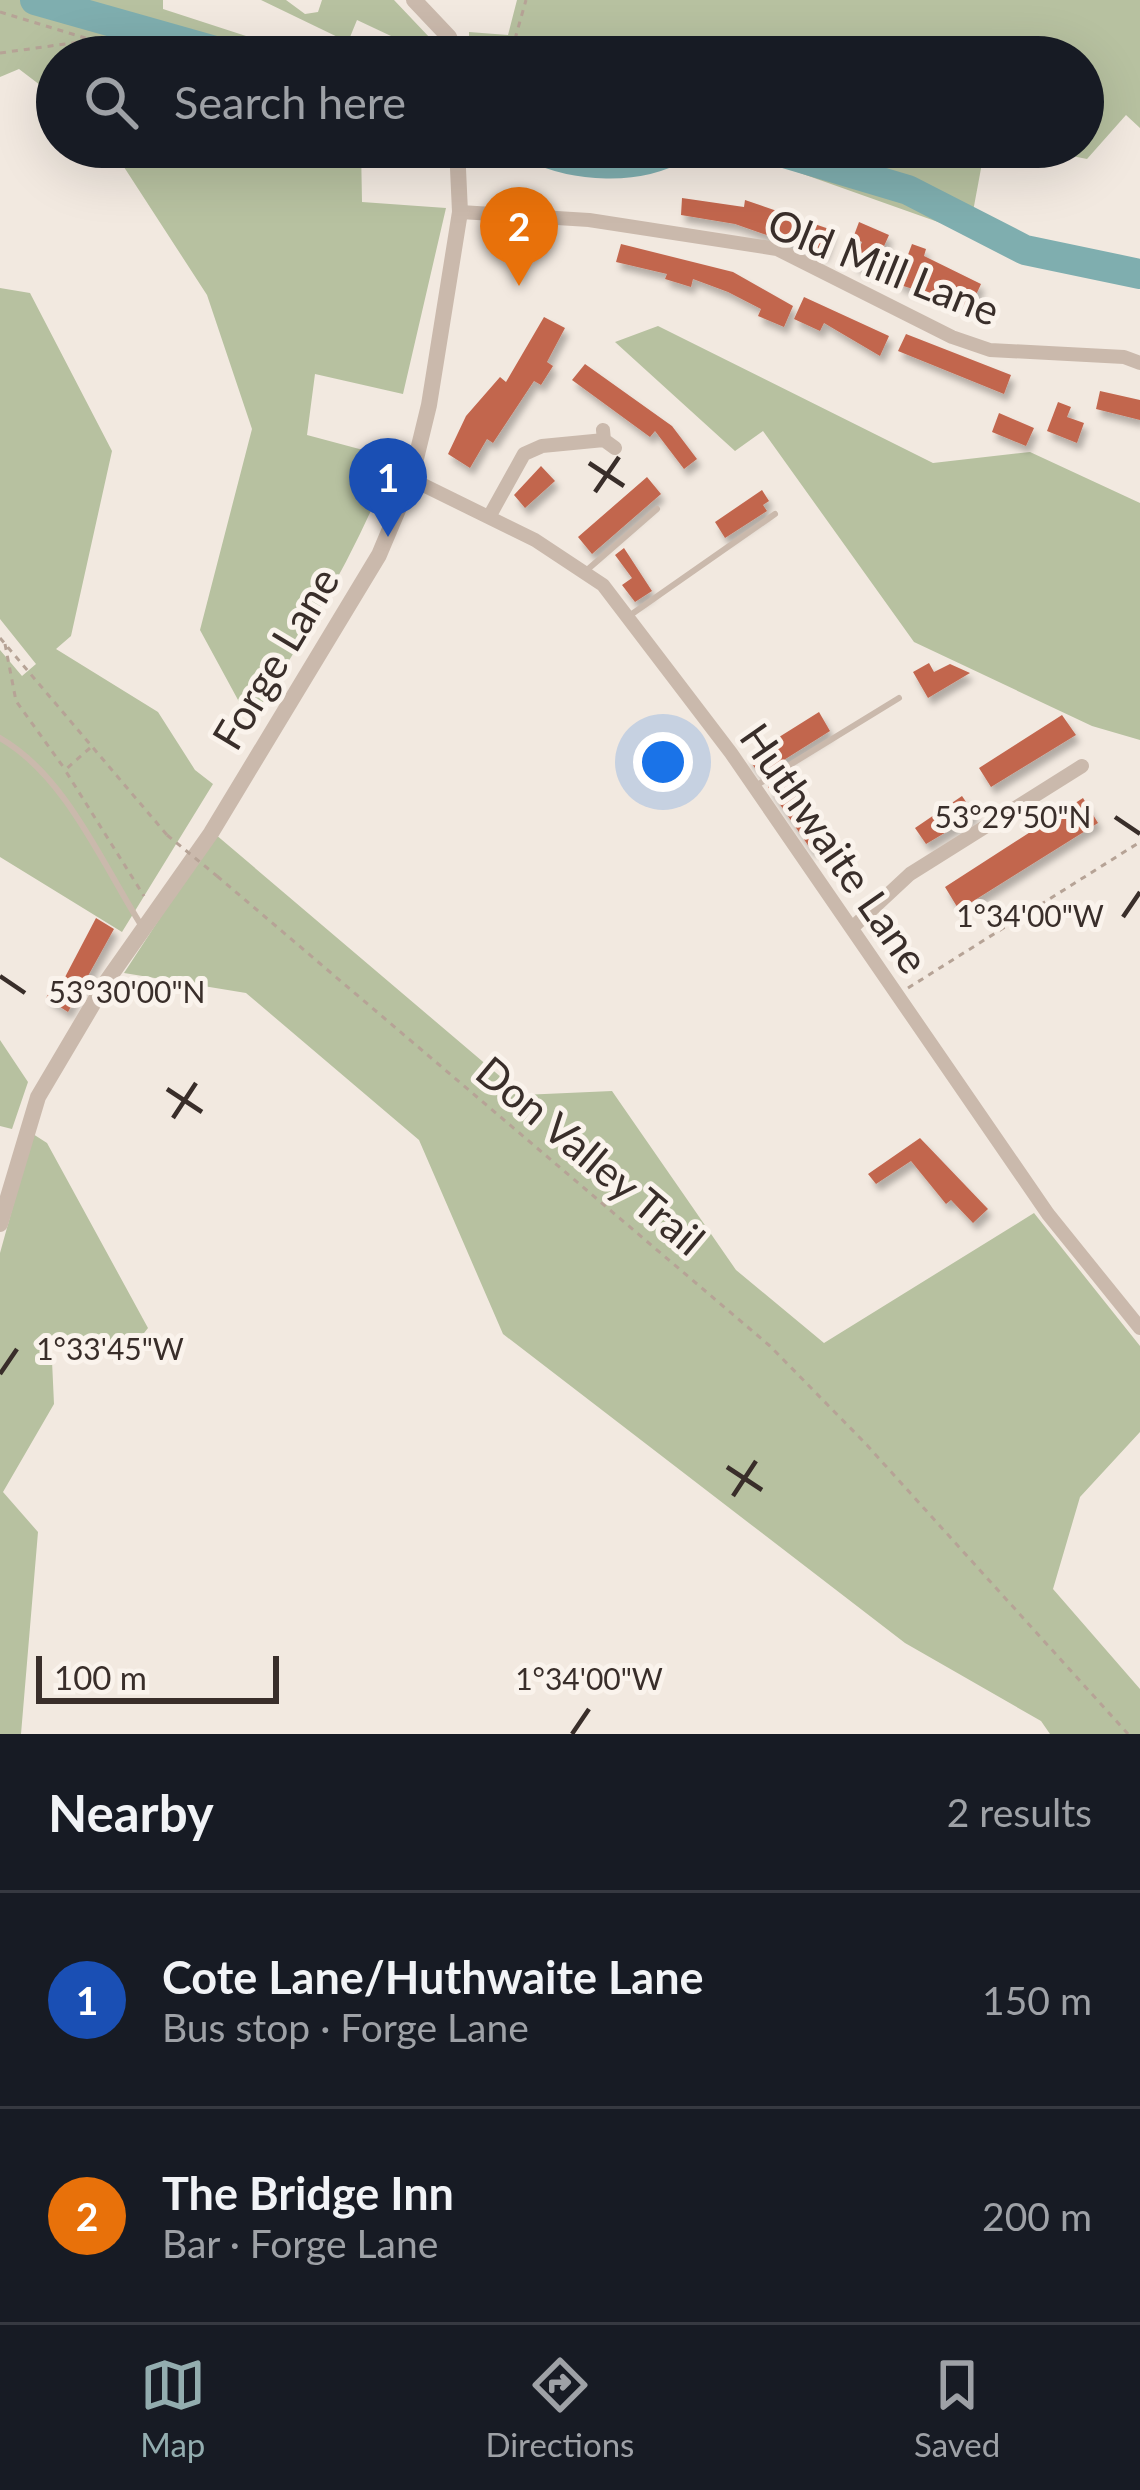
<!DOCTYPE html>
<meta charset="utf-8">
<style>
body{margin:0;font-family:Lato,sans-serif;background:#242831;color:#f1f3f6}
.scale{position:absolute;left:36px;bottom:30px;width:243px;box-sizing:border-box;padding-left:12px;border:6px solid #392e2a;border-top:0;font-size:33px;line-height:42px;white-space:nowrap;color:#392e2a;-webkit-text-stroke:9px #faf3ec;paint-order:stroke}
.you{position:absolute;left:663px;top:762px;width:42px;height:42px;margin:-30px;border:9px solid #fff;border-radius:50%;background:#1a73e8;box-shadow:0 0 0 18px #1a73e833}
.badge{display:grid;place-items:center;width:78px;height:78px;border-radius:50%;background:#93adaf;color:#fff;font-size:39px;font-weight:700}
.pin{position:absolute;translate:-50% -99px;filter:drop-shadow(0 3px 6px #0008)}
.pin::after{content:'';position:absolute;top:63px;width:42px;height:36px;background:inherit;clip-path:polygon(0 0,100% 0,50% 100%)}
.list{margin:0;padding:0;list-style:none}
h2{display:flex;justify-content:space-between;align-items:center;height:156px;margin:0;padding:0 48px;font-size:51px}
h2 small{font-size:39px;font-weight:400;color:#9ea1a6}
.list li{display:grid;grid-template-columns:78px 1fr auto;gap:36px;align-items:center;box-sizing:border-box;height:216px;padding:0 48px;border-top:3px solid #363941}
.list b{display:block;font-size:45px;white-space:nowrap}
.list p{margin:0;font-size:39px;white-space:nowrap;color:#9ea1a6}
.list em{font-size:39px;font-style:normal;color:#9ea1a6}
.icon{flex:none;width:66px;height:66px;fill:none;stroke:currentColor;stroke-width:2;stroke-linecap:round;stroke-linejoin:round}
.map{position:relative;flex:none;width:1140px;height:1734px;overflow:hidden}
.search{position:absolute;background:#171b24;box-shadow:0 12px 48px #0002;left:36px;right:36px;top:36px;height:132px;display:flex;align-items:center;gap:30px;box-sizing:border-box;padding:0 42px;border-radius:66px;color:#9ea1a6;font-size:45px}
.sheet{height:588px;background:#171b24}
nav{display:flex;justify-content:space-around;align-items:center;box-sizing:border-box;height:168px;border-top:3px solid #363941;background:#171b24;font-size:33px;color:#9ea1a6}
nav a{display:grid;justify-items:center;gap:6px}
nav .on{color:#93adaf}
.map>svg:first-child{display:block}
.green{fill:#b7c1a0}
.lines{fill:none;stroke-linecap:round;stroke-linejoin:round}
.river{stroke:#7faeaf;stroke-width:30}
.building{fill:#c2664e;filter:url(#shadow)}
.path{stroke:#b6a396;stroke-width:3;stroke-dasharray:6 6;stroke-linecap:butt}
.service{stroke:#cab9ac;stroke-width:6}
.minor{stroke:#cab9ac;stroke-width:14}
.tertiary{stroke:#cab9ac;stroke-width:16}
.path-bridge{stroke:#b6a396;stroke-width:3;stroke-dasharray:6 6;stroke-linecap:butt}
.ticks{fill:none;stroke:#392e2a;stroke-width:4.5}
.labels{text-anchor:middle;dominant-baseline:central;stroke-width:10;stroke-linejoin:round;paint-order:stroke}
.street-label{font-size:42px;fill:#392e2a;stroke:#faf3ec}
.ticks-label{font-size:30px;text-anchor:middle;fill:#392e2a;stroke:#faf3ec;stroke-width:10;stroke-linejoin:round;paint-order:stroke}
</style>
<div class="map">
<svg width="1140" height="1734" viewBox="0 0 1140 1734">
<defs>
<filter id="shadow"><feDropShadow dx="4" dy="7" stdDeviation="3" flood-color="#0004"/></filter>
</defs>
<rect width="100%" height="100%" fill="#f2e9e0"/>
<!-- green -->
<path class="green" d="M 0,0 L 163,0 L 163,9 L 311,57 L 57,57 L 57,98 L 19,69 L 0,77 Z
M 261,0 L 286,0 L 305,14 L 318,12 L 322,0 L 394,0 L 448,57 L 391,57 L 391,36 L 357,20 L 348,42 Z
M 517,0 L 1140,0 L 1140,128 L 1126,115 L 1087,159 L 1027,147 L 1083,147 L 1083,57 L 469,57 L 469,32 L 508,35 Z
M 111,147 L 361,147 L 362,202 L 446,208 L 403,394 L 315,374 L 307,435 L 393,458 C 357,553 305,637 250,722 L 200,630 L 252,429 L 207,295 Z
M 479,147 L 985,147 L 969,233 L 730,148 L 593,169 Z
M 0,288 L 30,293 L 112,451 L 71,636 L 56,649 L 158,712 L 195,770 L 213,784 L 122,932 L 0,857 L 0,650 L 22,676 L 36,664 L 0,619 Z
M 658,326 L 933,463 L 1030,452 L 1140,503 L 1140,740 L 1092,726 L 914,642 L 763,431 L 735,451 L 615,342 Z
M 215,834 L 522,1095 L 612,1091 L 736,1270 L 824,1343 L 1034,1213 L 1140,1346 L 1140,1432 L 1080,1497 L 1053,1589 L 1140,1689 L 1140,1734 L 1050,1734 L 1041,1721 L 905,1643 L 503,1334 L 419,1140 L 246,993 L 124,973 Z
M 0,1040 L 28,1082 L 12,1129 L 0,1126 Z
M 33,1134 L 47,1143 L 148,1328 L 121,1362 L 51,1339 L 54,1404 L 3,1492 L 38,1532 L 21,1734 L 0,1734 L 0,1253 Z"/>
<g class="lines">
<!-- river -->
<path class="river" d="M 35,0 L 236,57
M 534,147 C 575,167 638,171 678,147
M 764,147 L 908,190 L 1025,250 L 1140,274"/>
</g>
<!-- building -->
<path class="building" d="M 682,198 L 744,207 L 745,200 L 832,230 L 824,255 L 735,224 L 681,215 Z
M 859,222 L 889,235 L 872,273 L 853,264 L 862,242 L 853,238 Z
M 621,244 L 733,272 L 793,306 L 784,327 L 758,316 L 761,309 L 728,292 L 693,279 L 691,287 L 665,279 L 667,274 L 616,262 Z
M 912,244 L 926,249 L 924,256 L 981,284 L 970,308 L 937,292 L 935,296 L 897,284 Z
M 804,297 L 889,336 L 880,356 L 824,323 L 820,331 L 794,319 Z
M 544,317 L 565,328 L 547,362 L 553,366 L 541,385 L 534,381 L 493,443 L 487,439 L 470,468 L 448,454 L 466,416 L 500,377 L 506,382 Z
M 906,334 L 1011,375 L 1004,394 L 898,351 Z
M 585,364 L 672,426 L 697,459 L 684,469 L 655,431 L 650,437 L 572,380 Z
M 1100,391 L 1140,400 L 1140,420 L 1096,409 Z
M 1058,402 L 1071,407 L 1067,417 L 1084,423 L 1077,443 L 1047,431 Z
M 999,413 L 1034,428 L 1026,446 L 992,432 Z
M 541,466 L 555,481 L 525,508 L 514,495 Z
M 647,477 L 661,494 L 592,554 L 578,537 Z
M 762,490 L 769,501 L 763,505 L 767,511 L 725,538 L 715,522 Z
M 624,548 L 652,591 L 635,602 L 622,585 L 632,578 L 615,555 Z
M 929,663 L 934,672 L 950,664 L 970,673 L 928,698 L 913,672 Z
M 819,712 L 830,731 L 760,775 L 747,757 Z
M 1062,715 L 1076,735 L 991,787 L 979,768 Z
M 784,777 L 829,840 L 812,851 L 768,787 Z
M 962,796 L 975,815 L 926,844 L 915,828 Z
M 1083,798 L 1098,823 L 959,910 L 945,887 Z
M 96,918 L 114,929 L 68,1012 L 46,998 L 59,976 L 64,979 Z
M 920,1138 L 988,1209 L 973,1223 L 951,1200 L 946,1204 L 911,1161 L 876,1184 L 868,1174 Z"/>
<g class="lines">
<!-- path -->
<path class="path" d="M 0,12 L 92,40
M 515,39 L 526,0
M 0,53 L 94,40 L 190,57
M 0,638 L 167,835
M 5,644 L 16,701 L 64,768
M 90,748 L 65,770 L 144,896
M 217,876 L 770,1346 L 865,1443 L 1128,1734
M 908,988 L 1140,842"/>
<!-- service -->
<path class="service" d="M 459,53 L 467,39 L 512,50
M 587,570 L 657,509
M 629,616 L 775,514
M 0,738 C 65,775 102,863 141,925
M 757,785 L 899,698"/>
<!-- minor -->
<path class="minor" d="M 460,212 L 589,220 L 777,249 L 952,337 L 990,350 L 1124,357 L 1140,363
M 603,430 L 604,440 L 615,448
M 411,479 L 535,540 L 603,585 L 731,753 L 1048,1214 L 1140,1328
M 489,517 L 524,454 L 542,446 L 604,440
M 852,928 L 910,874 L 1082,766"/>
<!-- tertiary -->
<path class="tertiary" d="M 414,0 L 449,37 L 457,57
M 0,1224 L 38,1097 L 106,982 L 211,833 L 379,555 L 411,479 L 429,405 L 460,212 L 457,147"/>
<!-- path-bridge -->
<path class="path-bridge" d="M 167,835 L 217,876"/>
</g>
<!-- ticks -->
<path class="ticks" d="M 589,463 L 624,486M 595,492 L 619,457M 1115,817 L 1140,834M 1123,917 L 1140,892M 0,976 L 25,993M 167,1089 L 202,1112M 173,1118 L 196,1083M 0,1374 L 17,1349M 727,1467 L 762,1490M 733,1496 L 756,1461M 572,1734 L 589,1709"/>
<g class="labels">
<!-- street labels -->
<g class="street-label">
<text transform="translate(884 266) rotate(22)">Old Mill Lane</text>
<text transform="translate(275 658) rotate(-59)">Forge Lane</text>
<text transform="translate(835 848) rotate(55)">Huthwaite Lane</text>
<text transform="translate(591 1155) rotate(40)">Don Valley Trail</text>
</g>
</g>
<g class="ticks-label">
<text x="1013" y="828">53°29'50"N</text>
<text x="1030" y="927">1°34'00"W</text>
<text x="127" y="1003">53°30'00"N</text>
<text x="110" y="1360">1°33'45"W</text>
<text x="589" y="1690">1°34'00"W</text>
</g>
</svg>
<div class="scale">100 m</div>
<div class="you"></div>
<div class="pin badge" style="left:388px;top:537px;background:#1a4fb4">1</div>
<div class="pin badge" style="left:519px;top:286px;background:#e8710a">2</div>
<div class="search"><svg class="icon" aria-label="search" viewBox="0 0 24 24"><circle cx="10" cy="10" r="6"/><path d="M15 15l6 6"/></svg>Search here</div>
</div>
<section class="sheet">
<h2>Nearby<small>2 results</small></h2>
<ul class="list">
<li><span class="badge" style="background:#1a4fb4">1</span><div><b>Cote Lane/Huthwaite Lane</b><p>Bus stop · Forge Lane</p></div><em>150 m</em></li>
<li><span class="badge" style="background:#e8710a">2</span><div><b>The Bridge Inn</b><p>Bar · Forge Lane</p></div><em>200 m</em></li>
</ul>
</section>
<nav>
<a class="on"><svg class="icon" aria-label="map" viewBox="0 0 24 24"><path d="M3 6l6-2 6 2 6-2v14l-6 2-6-2-6 2zM9 4v14M15 6v14"/></svg>Map</a>
<a><svg class="icon" aria-label="directions" viewBox="0 0 24 24"><path d="M12 3l9 9-9 9-9-9zM9 14v-3h6M13 9l2 2-2 2"/></svg>Directions</a>
<a><svg class="icon" aria-label="saved" viewBox="0 0 24 24"><path d="M7 4h10v16l-5-4-5 4z"/></svg>Saved</a>
</nav>
